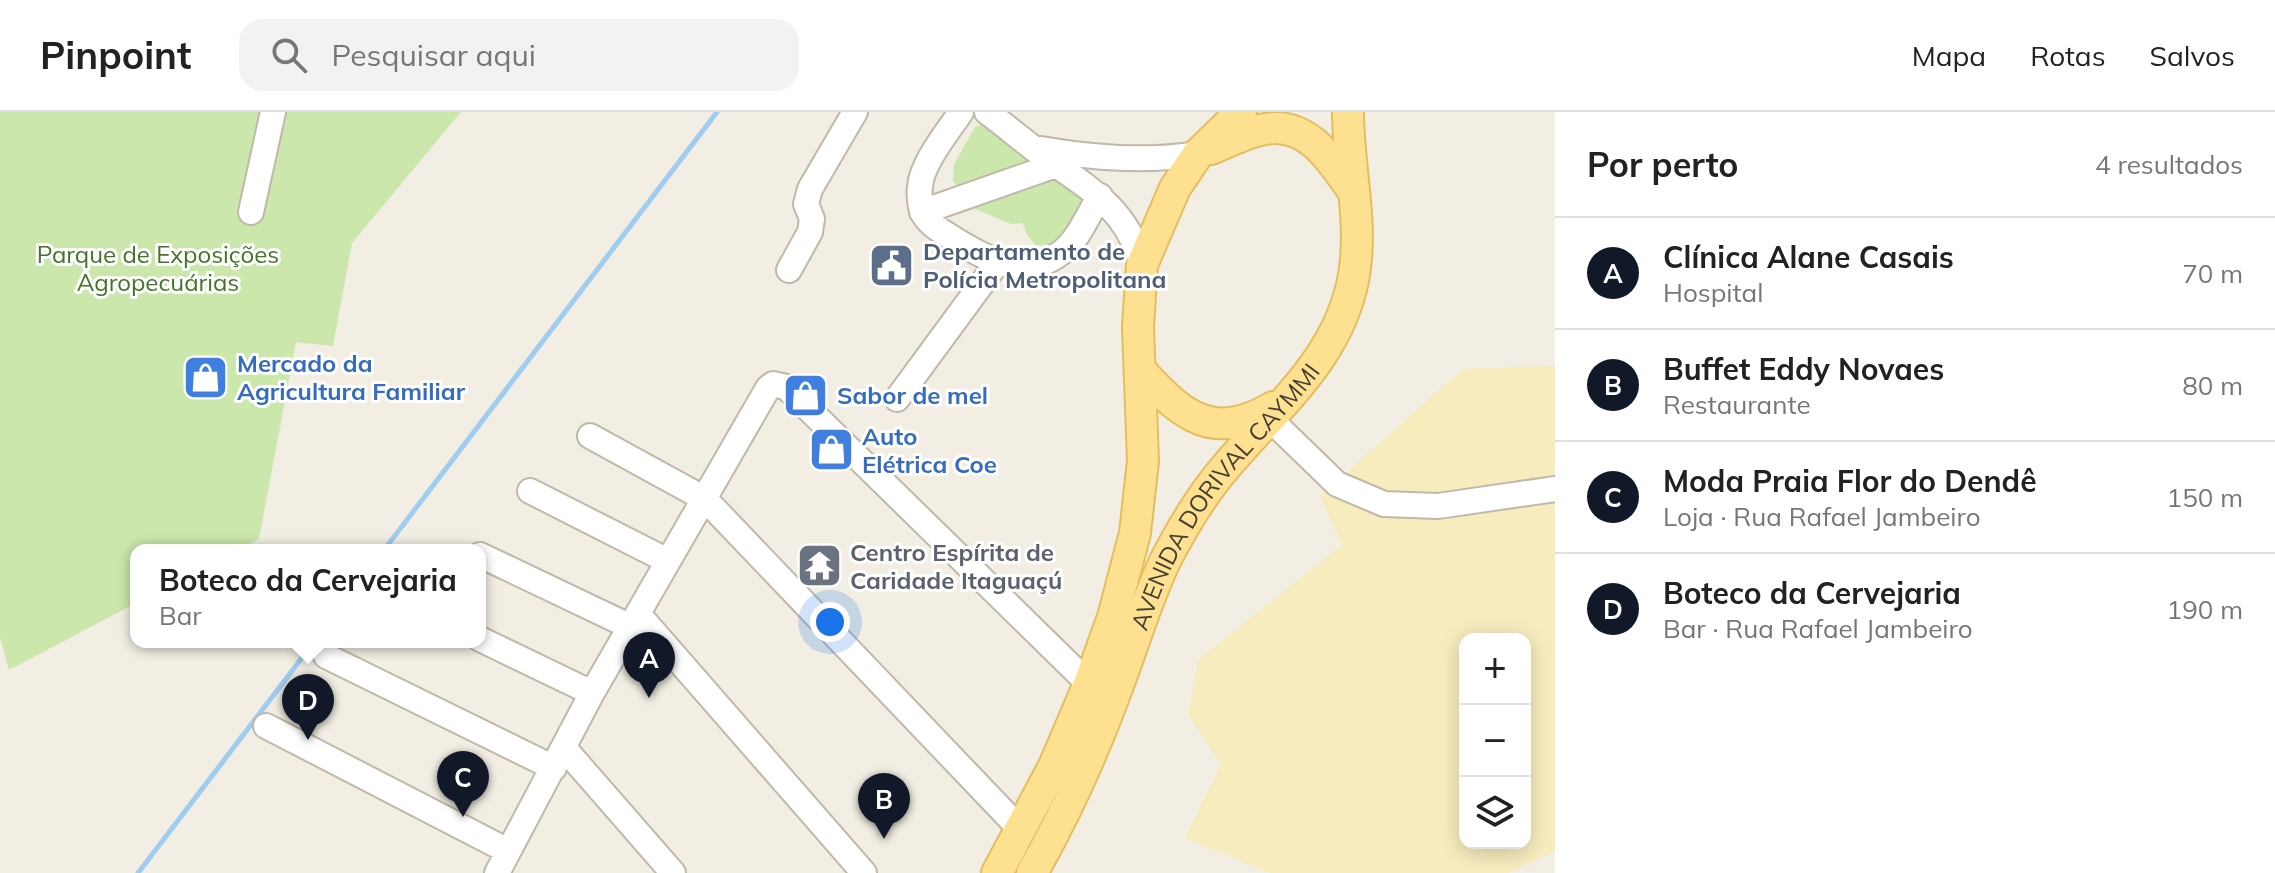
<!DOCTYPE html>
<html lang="pt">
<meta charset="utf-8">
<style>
body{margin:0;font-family:Mulish,sans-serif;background:#f2f2f2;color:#222}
.controls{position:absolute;right:24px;bottom:24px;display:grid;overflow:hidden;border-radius:16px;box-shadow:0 4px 20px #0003}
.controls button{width:72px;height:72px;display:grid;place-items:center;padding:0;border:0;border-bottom:2px solid #e0e0e0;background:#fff;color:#222;font:40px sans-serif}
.you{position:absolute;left:830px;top:510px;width:28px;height:28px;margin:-20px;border:6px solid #fff;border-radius:50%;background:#1a73e8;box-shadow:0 0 0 12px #1a73e833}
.badge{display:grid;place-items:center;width:52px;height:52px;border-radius:50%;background:#111827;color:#fff;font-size:26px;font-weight:700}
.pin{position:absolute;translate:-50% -66px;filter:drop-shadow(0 2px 4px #0008)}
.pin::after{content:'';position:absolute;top:42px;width:28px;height:24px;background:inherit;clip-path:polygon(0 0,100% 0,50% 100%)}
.popup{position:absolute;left:130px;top:432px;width:356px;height:104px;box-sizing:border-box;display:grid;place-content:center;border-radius:16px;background:#fff;filter:drop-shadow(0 2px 6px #0005);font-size:26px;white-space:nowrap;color:#767676}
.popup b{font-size:30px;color:#222}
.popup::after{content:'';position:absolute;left:50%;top:100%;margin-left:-16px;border:16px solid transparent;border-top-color:#fff}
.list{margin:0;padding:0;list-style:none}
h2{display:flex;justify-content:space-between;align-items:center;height:104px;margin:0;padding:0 32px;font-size:34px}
h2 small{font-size:26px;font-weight:400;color:#767676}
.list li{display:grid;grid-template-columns:52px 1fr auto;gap:24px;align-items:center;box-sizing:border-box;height:112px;padding:0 32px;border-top:2px solid #e0e0e0}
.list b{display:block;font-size:30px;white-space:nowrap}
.list p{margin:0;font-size:26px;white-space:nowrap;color:#767676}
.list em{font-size:26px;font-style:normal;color:#767676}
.icon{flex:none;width:44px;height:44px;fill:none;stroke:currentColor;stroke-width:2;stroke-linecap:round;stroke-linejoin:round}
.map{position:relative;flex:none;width:1555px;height:761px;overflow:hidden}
header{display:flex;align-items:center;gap:48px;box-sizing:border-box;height:112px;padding:0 40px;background:#fff;border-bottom:2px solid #e0e0e0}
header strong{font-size:38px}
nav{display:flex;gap:44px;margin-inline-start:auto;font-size:28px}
.search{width:560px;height:72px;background:#f2f2f2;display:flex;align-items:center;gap:20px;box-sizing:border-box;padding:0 28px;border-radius:24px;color:#767676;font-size:30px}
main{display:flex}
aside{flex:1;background:#fff}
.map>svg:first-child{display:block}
.green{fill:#cbe7ac}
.sand{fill:#f7ecbe;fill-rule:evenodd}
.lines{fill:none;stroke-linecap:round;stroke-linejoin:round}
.stream{stroke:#9fcdf0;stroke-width:5}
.minor-casing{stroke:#c0b8a9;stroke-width:28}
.major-casing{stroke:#e3be60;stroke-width:34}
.minor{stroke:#fff;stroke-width:24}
.major{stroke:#fee190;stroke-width:30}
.labels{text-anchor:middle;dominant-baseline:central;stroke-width:6;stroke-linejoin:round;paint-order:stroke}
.service-label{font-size:24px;font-weight:bold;fill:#4e5e75;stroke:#fff;text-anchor:start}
.park-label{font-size:24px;fill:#437528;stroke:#fff}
.shop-label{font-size:24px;font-weight:bold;fill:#366cbe;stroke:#fff;text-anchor:start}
.street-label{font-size:24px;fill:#443e34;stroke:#fff}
.worship-label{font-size:24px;font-weight:bold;fill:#5b616d;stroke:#fff;text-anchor:start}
</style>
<header>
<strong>Pinpoint</strong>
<div class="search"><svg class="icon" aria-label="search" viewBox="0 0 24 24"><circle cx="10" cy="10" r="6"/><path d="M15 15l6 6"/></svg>Pesquisar aqui</div>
<nav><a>Mapa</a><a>Rotas</a><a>Salvos</a></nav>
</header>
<main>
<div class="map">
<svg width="1555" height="761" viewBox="0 0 1555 761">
<rect width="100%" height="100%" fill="#f2eee3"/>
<!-- green -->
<path class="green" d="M 0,0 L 461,0 L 352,131 L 333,234 L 296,230 L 259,427 L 237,438 L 136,438 L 136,491 L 9,558 L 0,526 Z
M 986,11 L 1039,49 L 962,80 L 953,69 L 954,52 L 975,15 Z
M 1050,63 L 1079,81 L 1084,90 C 1073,101 1065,121 1056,135 L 1035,133 L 1026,121 L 1023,111 L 1011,112 L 975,97 L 974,87 Z"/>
<!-- sand -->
<path class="sand" d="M 1555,254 L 1555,739 L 1508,761 L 1270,761 L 1185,726 L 1221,652 L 1188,603 L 1198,548 L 1342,433 L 1320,384 L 1463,257 ZM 1465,527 L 1525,527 L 1525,731 L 1465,731 Z"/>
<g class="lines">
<!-- stream -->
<path class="stream" d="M 384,438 L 717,0
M 138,761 L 314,530"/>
<defs>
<path id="minor" d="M 961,0 C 949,18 921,52 920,75 C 919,81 920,93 922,99 C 927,112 943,120 954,127 C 988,148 1025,169 1062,140 C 1079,127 1088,102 1100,84
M 987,0 C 1007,15 1026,31 1046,46 C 1089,76 1128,98 1142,153
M 1041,37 C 1094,46 1144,50 1198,42
M 251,100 L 273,0
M 922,100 L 1056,53
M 789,158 L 810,120 L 812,107 L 806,92 L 810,77 L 855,0
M 897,287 L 997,151
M 1270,307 L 1337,372 L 1384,392 L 1438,394 L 1555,377
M 590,324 L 705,387 L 1021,718
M 530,379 L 668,449
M 480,443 L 631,515
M 639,503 L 864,761
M 480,527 L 592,581
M 326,544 L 554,656
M 266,614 L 508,739
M 564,636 L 673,761
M 497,761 L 592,581 L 768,276 L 773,272 L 786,275 L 1089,572"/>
<g id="major">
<path d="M 1211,37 C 1228,30 1247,20 1265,17 C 1308,9 1332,49 1353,79"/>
<path d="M 1142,260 C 1183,305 1214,330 1273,295"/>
<path d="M 997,761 L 1054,654 L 1089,572 L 1113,505 L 1135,421 L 1143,349 L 1138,215 L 1142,153 L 1175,76 L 1198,42 L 1241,0"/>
<path id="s1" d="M 1032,761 C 1067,700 1096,634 1120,568 C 1135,528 1147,487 1165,449 C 1182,416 1200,385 1224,357 C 1275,296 1340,246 1354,163 C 1363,108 1348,55 1348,0"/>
</g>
</defs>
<!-- minor casing -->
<use href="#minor" class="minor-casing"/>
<!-- major casing -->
<use href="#major" class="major-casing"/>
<!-- minor -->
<use href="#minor" class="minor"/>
<!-- major -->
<use href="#major" class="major"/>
</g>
<!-- icons -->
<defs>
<symbol id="civic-square" viewBox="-11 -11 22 22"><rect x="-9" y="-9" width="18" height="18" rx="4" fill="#5c6f8a" stroke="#fff"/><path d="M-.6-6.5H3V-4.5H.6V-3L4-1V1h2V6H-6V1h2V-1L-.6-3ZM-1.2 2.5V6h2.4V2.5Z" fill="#fff"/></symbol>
<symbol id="shop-square" viewBox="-11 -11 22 22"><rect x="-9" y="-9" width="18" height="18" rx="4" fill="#3f7fe0" stroke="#fff"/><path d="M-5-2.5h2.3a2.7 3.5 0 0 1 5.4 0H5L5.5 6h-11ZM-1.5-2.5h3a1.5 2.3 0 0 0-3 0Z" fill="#fff"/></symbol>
<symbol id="temple-square" viewBox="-11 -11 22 22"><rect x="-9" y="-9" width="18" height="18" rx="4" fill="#6b7280" stroke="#fff"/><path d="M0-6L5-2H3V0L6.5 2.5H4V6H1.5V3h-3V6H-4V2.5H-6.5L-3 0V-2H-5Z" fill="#fff"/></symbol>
</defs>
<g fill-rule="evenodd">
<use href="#civic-square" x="866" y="128" width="51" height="51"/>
<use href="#shop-square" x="180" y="240" width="51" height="51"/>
<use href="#shop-square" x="780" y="258" width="51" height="51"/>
<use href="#shop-square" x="806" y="312" width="51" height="51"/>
<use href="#temple-square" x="794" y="428" width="51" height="51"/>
</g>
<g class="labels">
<!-- service labels -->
<g class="service-label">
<text x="923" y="139">Departamento de<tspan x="923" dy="28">Polícia Metropolitana</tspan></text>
</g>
<!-- park labels -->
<g class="park-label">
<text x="158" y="142">Parque de Exposições<tspan x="158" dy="28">Agropecuárias</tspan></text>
</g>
<!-- shop labels -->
<g class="shop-label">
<text x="237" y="251">Mercado da<tspan x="237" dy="28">Agricultura Familiar</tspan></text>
<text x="837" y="283">Sabor de mel</text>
<text x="862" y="324">Auto<tspan x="862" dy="28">Elétrica Coe</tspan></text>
</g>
<!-- street labels -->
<g class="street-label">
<text stroke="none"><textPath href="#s1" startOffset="426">AVENIDA DORIVAL CAYMMI</textPath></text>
</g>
<!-- worship labels -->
<g class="worship-label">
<text x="850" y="440">Centro Espírita de<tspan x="850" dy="28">Caridade Itaguaçú</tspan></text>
</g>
</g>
</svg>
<div class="controls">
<button>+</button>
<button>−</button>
<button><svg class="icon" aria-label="layers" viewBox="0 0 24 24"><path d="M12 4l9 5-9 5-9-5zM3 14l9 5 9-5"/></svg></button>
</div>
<div class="you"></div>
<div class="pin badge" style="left:649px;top:586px">A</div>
<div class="pin badge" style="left:884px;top:727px">B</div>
<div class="pin badge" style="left:463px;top:705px">C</div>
<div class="pin badge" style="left:308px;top:628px">D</div>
<div class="popup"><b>Boteco da Cervejaria</b>Bar</div>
</div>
<aside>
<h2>Por perto<small>4 resultados</small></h2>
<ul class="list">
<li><span class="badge">A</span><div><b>Clínica Alane Casais</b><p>Hospital</p></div><em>70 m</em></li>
<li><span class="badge">B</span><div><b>Buffet Eddy Novaes</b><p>Restaurante</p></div><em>80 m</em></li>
<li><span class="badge">C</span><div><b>Moda Praia Flor do Dendê</b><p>Loja · Rua Rafael Jambeiro</p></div><em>150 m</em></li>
<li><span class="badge">D</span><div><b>Boteco da Cervejaria</b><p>Bar · Rua Rafael Jambeiro</p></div><em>190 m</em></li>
</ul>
</aside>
</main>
